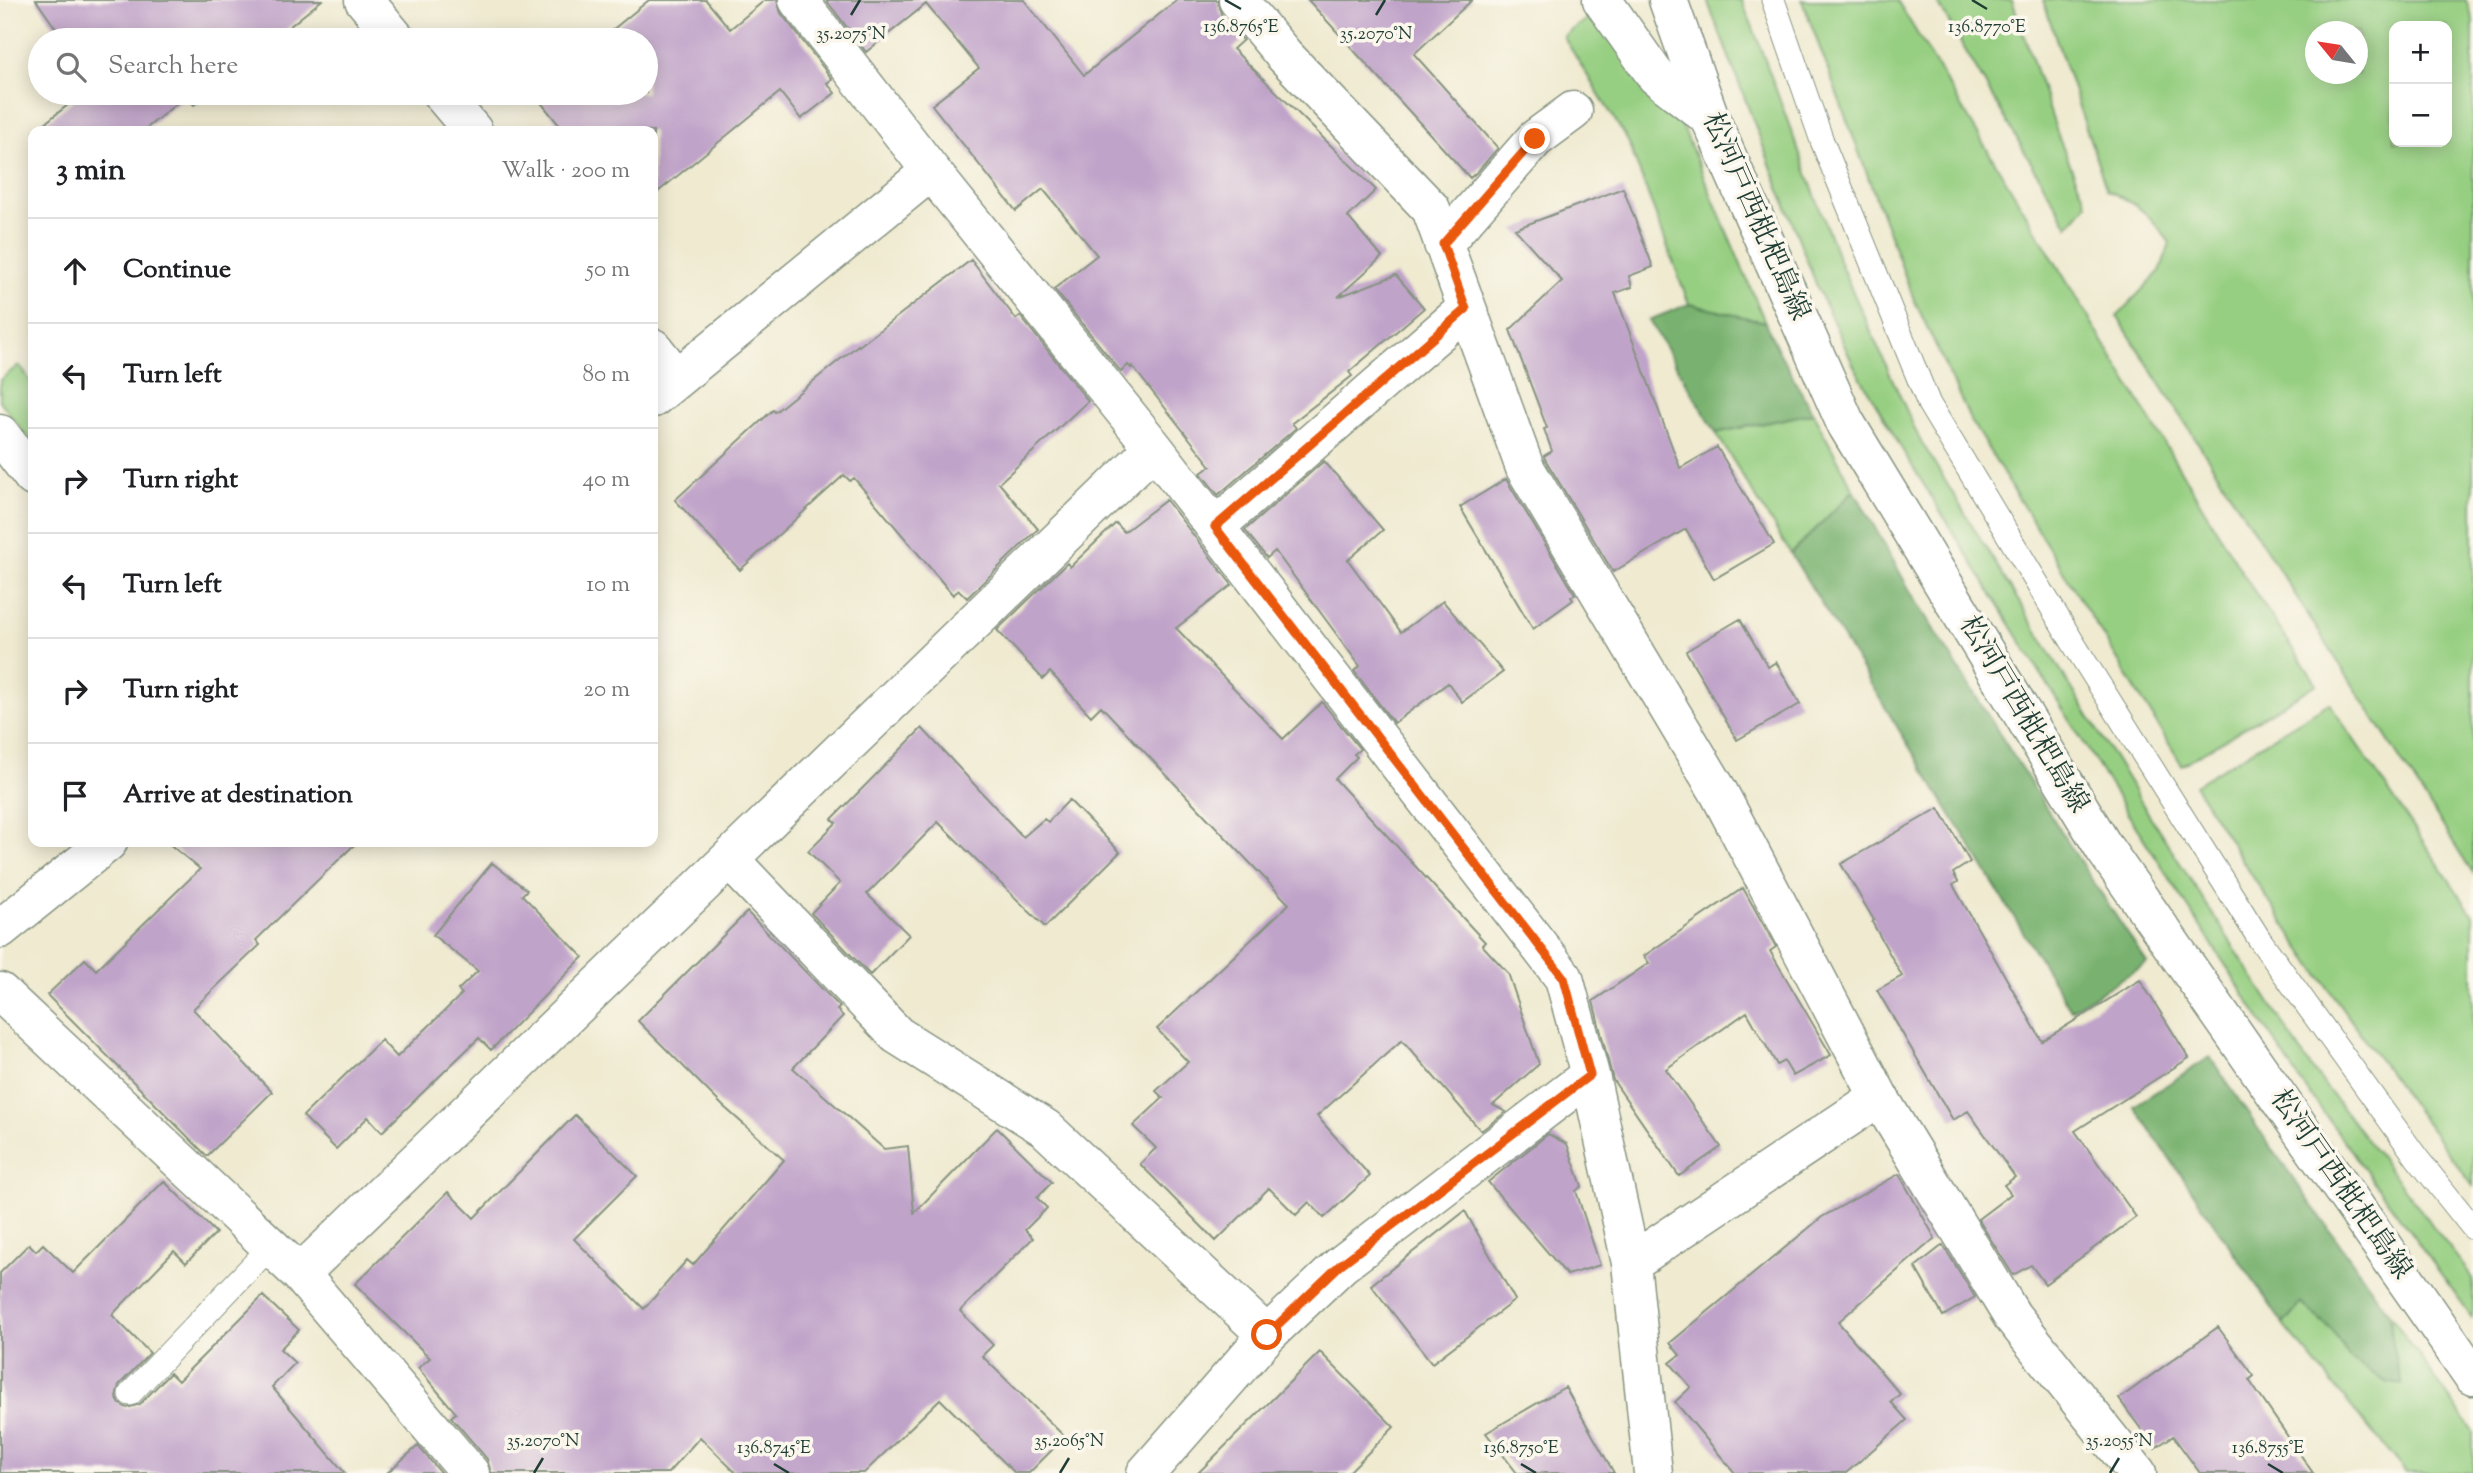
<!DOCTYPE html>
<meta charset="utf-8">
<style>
body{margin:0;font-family:"Sorts Mill Goudy","Noto Serif JP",serif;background:#f6f6f6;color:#202124}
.controls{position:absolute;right:21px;top:21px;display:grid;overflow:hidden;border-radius:14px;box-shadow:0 4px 18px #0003}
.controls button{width:63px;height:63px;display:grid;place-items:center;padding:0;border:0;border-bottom:2px solid #e0e0e0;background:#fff;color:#202124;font:35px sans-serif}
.compass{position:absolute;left:2305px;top:21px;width:63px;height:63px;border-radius:50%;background:#fff;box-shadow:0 4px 18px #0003;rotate:300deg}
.stop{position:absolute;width:21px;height:21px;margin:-16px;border:5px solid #ea580c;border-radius:50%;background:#fff}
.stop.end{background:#ea580c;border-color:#fff;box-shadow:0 2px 7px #0008}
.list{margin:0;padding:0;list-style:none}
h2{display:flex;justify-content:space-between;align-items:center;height:91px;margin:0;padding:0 28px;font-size:30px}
h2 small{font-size:23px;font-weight:400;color:#757577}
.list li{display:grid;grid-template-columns:46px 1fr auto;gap:21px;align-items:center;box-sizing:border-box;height:105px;padding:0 28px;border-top:2px solid #e0e0e0}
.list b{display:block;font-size:26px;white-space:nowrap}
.list em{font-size:23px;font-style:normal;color:#757577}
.icon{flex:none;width:38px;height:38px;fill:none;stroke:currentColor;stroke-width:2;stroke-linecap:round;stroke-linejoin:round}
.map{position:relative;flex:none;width:2473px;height:1473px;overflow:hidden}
.search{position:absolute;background:#fff;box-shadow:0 4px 18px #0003;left:28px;top:28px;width:630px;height:77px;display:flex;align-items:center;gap:18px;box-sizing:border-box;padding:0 24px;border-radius:38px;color:#757577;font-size:26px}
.panel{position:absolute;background:#fff;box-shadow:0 4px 18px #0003;left:28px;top:126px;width:630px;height:721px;border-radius:14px}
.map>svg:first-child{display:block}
.green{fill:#97cf82;stroke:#5b865b;stroke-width:2;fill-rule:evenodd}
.forest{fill:#79b270;stroke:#4c7852;stroke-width:2}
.building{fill:#c0a3c9}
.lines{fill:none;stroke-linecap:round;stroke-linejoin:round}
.lane-casing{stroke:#879482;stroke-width:25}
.street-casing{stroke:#879482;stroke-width:41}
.secondary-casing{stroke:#879482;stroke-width:41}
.lane{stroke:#fff;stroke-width:23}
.street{stroke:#fff;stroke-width:38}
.secondary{stroke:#fff;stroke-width:38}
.route{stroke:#ea580c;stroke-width:9}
.ticks{fill:none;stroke:#1f3d34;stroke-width:2.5}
.labels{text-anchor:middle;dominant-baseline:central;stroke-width:7;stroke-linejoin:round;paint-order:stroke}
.street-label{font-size:28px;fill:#1f3d34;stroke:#fbf7ec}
.ticks-label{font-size:18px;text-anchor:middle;fill:#1f3d34;stroke:#fbf7ec;stroke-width:7;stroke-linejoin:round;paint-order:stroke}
</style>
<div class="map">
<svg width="2473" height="1473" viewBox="0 0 2473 1473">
<rect width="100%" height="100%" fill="#fbf7ec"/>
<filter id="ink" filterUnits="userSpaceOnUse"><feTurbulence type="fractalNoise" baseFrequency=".0143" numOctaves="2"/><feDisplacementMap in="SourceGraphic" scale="14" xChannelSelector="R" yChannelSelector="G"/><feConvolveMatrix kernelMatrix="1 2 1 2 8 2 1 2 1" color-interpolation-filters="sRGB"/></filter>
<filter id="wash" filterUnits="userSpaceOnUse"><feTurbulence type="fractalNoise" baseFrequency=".00686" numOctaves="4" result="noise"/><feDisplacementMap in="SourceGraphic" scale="28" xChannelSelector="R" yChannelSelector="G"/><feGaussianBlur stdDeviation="1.57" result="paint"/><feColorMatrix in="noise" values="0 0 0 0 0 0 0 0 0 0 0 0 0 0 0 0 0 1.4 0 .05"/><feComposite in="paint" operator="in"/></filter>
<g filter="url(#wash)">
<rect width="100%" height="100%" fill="#efead0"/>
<!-- green -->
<path class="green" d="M 1707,0 L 1741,0 L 1752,25 L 1842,268 L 1919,438 L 2146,810 L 2312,1069 L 2473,1278 L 2473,1318 L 2299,1079 L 2131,819 L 1903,451 L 1853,364 L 1818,289 Z
M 1802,0 L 1897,0 L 2248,582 L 2317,684 L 2182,765 L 1971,421 L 1913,297 Z
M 1936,0 L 2012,0 L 2060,141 L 2087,204 L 2068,226 Z
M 2043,0 L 2466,0 L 2473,20 L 2473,873 L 2117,316 L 2160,271 L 2170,243 C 2150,214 2139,205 2107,190 ZM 2394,26 L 2447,26 L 2447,142 L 2394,142 ZM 2316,32 L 2358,32 L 2358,74 L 2316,74 Z
M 1595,13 L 1681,123 L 1765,322 L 1689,304 L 1628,141 L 1563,36 Z
M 19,365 L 33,384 L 33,445 L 0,401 L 0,380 Z
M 1813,413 L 1854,490 L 1791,554 L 1716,433 Z
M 2329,703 L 2473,915 L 2473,1186 C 2375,1056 2279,924 2195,785 Z
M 2301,1303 L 2332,1330 L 2350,1359 L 2392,1345 L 2390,1315 L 2473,1431 L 2473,1473 L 2406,1473 L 2283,1324 Z"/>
<!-- forest -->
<path class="forest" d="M 1689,304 L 1765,322 L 1778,350 L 1813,413 L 1716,433 L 1649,320 Z
M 1854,490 L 1914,598 L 2086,871 L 2147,963 L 2071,1010 L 1791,554 Z
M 2210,1057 L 2259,1130 L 2390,1315 L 2392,1345 L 2402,1385 L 2386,1382 L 2350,1359 L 2332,1330 L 2301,1303 L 2283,1324 L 2134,1106 Z"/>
<g id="blocks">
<!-- building -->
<path class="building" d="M 36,0 L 322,0 L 273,40 L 64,40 Z
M 649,0 L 706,0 L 730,29 L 765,0 L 777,0 L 781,13 L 832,79 L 827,83 L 835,93 L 801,119 L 780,92 L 653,196 L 653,131 L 564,131 L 534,94 L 646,93 L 646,40 L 600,40 Z
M 826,0 L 1024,0 L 1084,75 L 1177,0 L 1217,0 L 1221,14 L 1243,40 L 1233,49 L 1376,190 L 1348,217 L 1382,257 L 1338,297 L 1396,275 L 1424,308 L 1349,372 L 1352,376 L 1292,423 L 1296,428 L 1218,495 L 1201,473 L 1211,466 L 1132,366 L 1131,368 L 1128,365 L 1121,372 L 1054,289 L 1097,255 L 1043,189 L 1016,211 L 932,105 L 979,68 L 926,4 L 866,52 Z
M 1308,0 L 1472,0 L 1414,54 L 1498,148 L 1478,171 L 1470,178 Z
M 83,93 L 209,93 L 194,105 L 186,96 L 143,131 L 35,131 Z
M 1623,188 L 1653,267 L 1629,276 L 1632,287 L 1615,293 L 1680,468 L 1717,447 L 1774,544 L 1714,579 L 1686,529 L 1613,572 L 1545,459 L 1544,456 L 1552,451 L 1544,429 L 1547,428 L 1510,330 L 1562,281 L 1515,229 Z
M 971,260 L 1016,319 L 1020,316 L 1088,401 L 999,483 L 1038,529 L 967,598 L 959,590 L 953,595 L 854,478 L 850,481 L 844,475 L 740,570 L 675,500 L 773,410 L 775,412 L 858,345 L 859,346 Z
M 1324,461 L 1383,530 L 1348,560 L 1401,632 L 1443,601 L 1503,672 L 1462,702 L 1448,683 L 1394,723 L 1354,671 L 1360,666 L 1275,551 L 1267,558 L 1245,530 Z
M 1506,479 L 1575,594 L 1571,597 L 1573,600 L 1533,629 L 1460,507 Z
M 1166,500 L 1232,585 L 1176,628 L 1283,739 L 1322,702 L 1360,749 L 1354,754 L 1357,757 L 1335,779 L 1485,942 L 1482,945 L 1508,973 L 1539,1064 L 1493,1105 L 1506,1112 L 1481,1131 L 1402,1040 L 1317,1116 L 1370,1176 L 1324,1218 L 1309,1202 L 1296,1215 L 1269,1188 L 1216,1241 L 1140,1164 L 1156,1148 L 1133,1126 L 1163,1098 L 1156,1091 L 1188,1062 L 1157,1029 L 1289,904 L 1101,706 L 1091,716 L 1050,672 L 1043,679 L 997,630 L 1067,563 L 1070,567 L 1116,523 L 1124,532 Z
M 1740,619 L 1768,667 L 1776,662 L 1800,704 L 1737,740 L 1686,651 Z
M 922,728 L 1023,837 L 1044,819 L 1048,822 L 1069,800 L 1120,852 L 1045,927 L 938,822 L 867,894 L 909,935 L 870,975 L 811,913 L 840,883 L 808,851 L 836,823 L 832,819 Z
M 1939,808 L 1970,862 L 1953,873 L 1958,882 L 1953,885 L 2042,1041 L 2140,980 L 2189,1058 L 2075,1131 L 2136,1217 L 2045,1284 L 2031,1265 L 2013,1275 L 1978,1219 L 2011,1194 L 2004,1185 L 2015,1177 L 1968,1111 L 1953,1120 L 1877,990 L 1902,976 L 1872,922 L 1874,920 L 1841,864 Z
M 167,842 L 357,842 L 256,940 L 260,945 L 193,1009 L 272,1092 L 207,1156 L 47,995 L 85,959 L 96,970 L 200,869 Z
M 492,863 L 527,890 L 522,895 L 583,957 L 491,1050 L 479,1038 L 382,1132 L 368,1117 L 336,1149 L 303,1116 L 381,1040 L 397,1057 L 462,994 L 458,990 L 478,971 L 433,935 Z
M 1743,888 L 1776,947 L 1770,951 L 1831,1055 L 1793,1076 L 1784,1061 L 1777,1065 L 1747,1012 L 1666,1069 L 1721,1147 L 1679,1176 L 1613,1080 L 1593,1001 L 1649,963 L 1644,956 Z
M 747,912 L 840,1007 L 837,1010 L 843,1016 L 793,1068 L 884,1149 L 908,1146 L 914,1213 L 997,1128 L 1052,1182 L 1037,1198 L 1047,1208 L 1025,1230 L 1033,1238 L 960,1311 L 993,1345 L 982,1356 L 1065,1437 L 1029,1473 L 1015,1473 L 940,1399 L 864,1473 L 736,1473 L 700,1437 L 668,1473 L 491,1473 L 487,1459 L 451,1417 L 456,1413 L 418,1368 L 430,1358 L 355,1284 L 448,1192 L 474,1218 L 575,1115 L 637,1176 L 574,1239 L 644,1309 L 687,1260 L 693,1265 L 784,1160 L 723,1106 L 638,1021 Z
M 1548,1134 L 1567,1144 L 1582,1186 L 1576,1191 L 1600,1265 L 1567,1275 L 1488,1182 Z
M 1899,1174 L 1935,1238 L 1838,1322 L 1900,1394 L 1891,1402 L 1907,1420 L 1846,1473 L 1735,1473 L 1675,1402 L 1691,1387 L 1670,1363 L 1680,1355 L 1670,1343 L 1822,1217 Z
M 164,1181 L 216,1233 L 186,1263 L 174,1251 L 112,1315 L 150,1353 L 119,1385 L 116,1397 L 120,1404 L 127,1408 L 140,1404 L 170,1373 L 178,1381 L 263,1296 L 299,1330 L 280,1349 L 295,1363 L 272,1387 L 345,1473 L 0,1473 L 0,1273 L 29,1244 L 36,1251 L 43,1244 L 73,1273 Z
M 1465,1211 L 1515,1300 L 1432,1363 L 1371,1285 Z
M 1943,1245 L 1975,1297 L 1943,1316 L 1915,1267 Z
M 2218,1327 L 2254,1376 L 2249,1380 L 2313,1473 L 2200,1473 L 2173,1436 L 2155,1448 L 2119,1399 Z
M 1320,1352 L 1394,1427 L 1348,1473 L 1198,1473 Z
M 1565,1387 L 1589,1429 L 1614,1473 L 1517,1473 L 1486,1433 Z
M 418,1446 L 441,1473 L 387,1473 Z"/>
</g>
</g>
<g filter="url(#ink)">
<use href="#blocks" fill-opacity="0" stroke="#879482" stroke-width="2"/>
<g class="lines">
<defs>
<path id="lane" d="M 1773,0 L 1822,141 L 1929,404 L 2075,646 L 2260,940 L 2417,1158 L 2473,1228
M 130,1394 L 271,1246"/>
<path id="street" d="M 364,0 L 397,40
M 798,0 L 931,171 L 1154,448 L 1564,978 L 1590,1075 L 1631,1263 L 1653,1473
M 1238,0 L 1284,55 L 1431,209 L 1525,468 L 1718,791 L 1879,1097 L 2012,1316 L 2137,1473
M 1602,0 L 1656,76 L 1710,118
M 441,93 L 473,131
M 1443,244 L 1535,139 L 1573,111
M 653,348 L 677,378
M 653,398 L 931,171
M 0,434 L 33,477
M 1215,527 L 1466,309
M 729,859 L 897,1035 L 1045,1128 L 1267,1335
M 0,929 L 108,842
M 0,992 L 300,1274 L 470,1473
M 1631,1263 L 1879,1097
M 300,1274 L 1154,448
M 1146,1473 L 1267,1335 L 1341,1265 L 1590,1075"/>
<path id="secondary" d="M 1668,0 L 1710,118 L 1845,422 L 2104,848 L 2473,1376"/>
</defs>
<!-- lane casing -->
<use href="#lane" class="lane-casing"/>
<!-- street casing -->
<use href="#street" class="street-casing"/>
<!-- secondary casing -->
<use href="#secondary" class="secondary-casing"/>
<!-- lane -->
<use href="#lane" class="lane"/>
<!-- street -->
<use href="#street" class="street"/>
<!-- secondary -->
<use href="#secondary" class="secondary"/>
</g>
</g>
<g class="lines" filter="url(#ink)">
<!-- route -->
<path class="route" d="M 1267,1335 L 1340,1265 L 1590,1075 L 1564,978 L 1215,527 L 1466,309 L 1443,244 L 1535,139"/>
</g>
<!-- ticks -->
<path class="ticks" d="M 1225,0 L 1241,9M 1972,0 L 1987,9M 851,15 L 860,0M 1376,15 L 1385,0M 774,1464 L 789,1473M 1521,1464 L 1536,1473M 2268,1464 L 2283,1473M 534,1473 L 543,1458M 1060,1473 L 1069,1458M 2110,1473 L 2119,1458"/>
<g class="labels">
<!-- street labels -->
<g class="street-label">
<text transform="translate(1755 217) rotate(66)">松河戸西枇杷島線</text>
<text transform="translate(2023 715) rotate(59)">松河戸西枇杷島線</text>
<text transform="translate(2340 1185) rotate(55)">松河戸西枇杷島線</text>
</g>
</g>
<g class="ticks-label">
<text x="1241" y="32">136.8765°E</text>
<text x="1987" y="32">136.8770°E</text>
<text x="851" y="39">35.2075°N</text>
<text x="1376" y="39">35.2070°N</text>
<text x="543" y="1446">35.2070°N</text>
<text x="1069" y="1446">35.2065°N</text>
<text x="2119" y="1446">35.2055°N</text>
<text x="774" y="1453">136.8745°E</text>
<text x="1521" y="1453">136.8750°E</text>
<text x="2268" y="1453">136.8755°E</text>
</g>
</svg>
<div class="controls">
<button>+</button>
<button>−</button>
</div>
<svg class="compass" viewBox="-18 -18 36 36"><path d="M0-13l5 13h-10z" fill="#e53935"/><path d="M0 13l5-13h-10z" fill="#757577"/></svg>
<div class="stop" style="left:1267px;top:1335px"></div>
<div class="stop end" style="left:1535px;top:139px"></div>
<div class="search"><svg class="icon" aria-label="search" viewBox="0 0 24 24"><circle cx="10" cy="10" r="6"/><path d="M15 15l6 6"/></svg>Search here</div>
<section class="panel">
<h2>3 min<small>Walk · 200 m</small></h2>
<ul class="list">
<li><svg class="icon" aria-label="ahead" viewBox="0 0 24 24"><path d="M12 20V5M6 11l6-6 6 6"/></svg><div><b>Continue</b></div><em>50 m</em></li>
<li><svg class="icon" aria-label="left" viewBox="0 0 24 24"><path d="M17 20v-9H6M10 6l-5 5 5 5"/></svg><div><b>Turn left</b></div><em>80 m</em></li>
<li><svg class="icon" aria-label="right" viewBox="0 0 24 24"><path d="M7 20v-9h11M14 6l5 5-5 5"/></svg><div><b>Turn right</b></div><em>40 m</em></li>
<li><svg class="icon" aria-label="left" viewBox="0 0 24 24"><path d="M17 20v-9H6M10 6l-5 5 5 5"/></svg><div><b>Turn left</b></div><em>10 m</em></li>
<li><svg class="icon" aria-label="right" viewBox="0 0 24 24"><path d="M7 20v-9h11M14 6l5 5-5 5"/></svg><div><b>Turn right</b></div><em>20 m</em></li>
<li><svg class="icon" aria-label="arrive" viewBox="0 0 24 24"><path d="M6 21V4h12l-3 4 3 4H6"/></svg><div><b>Arrive at destination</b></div></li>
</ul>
</section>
</div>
